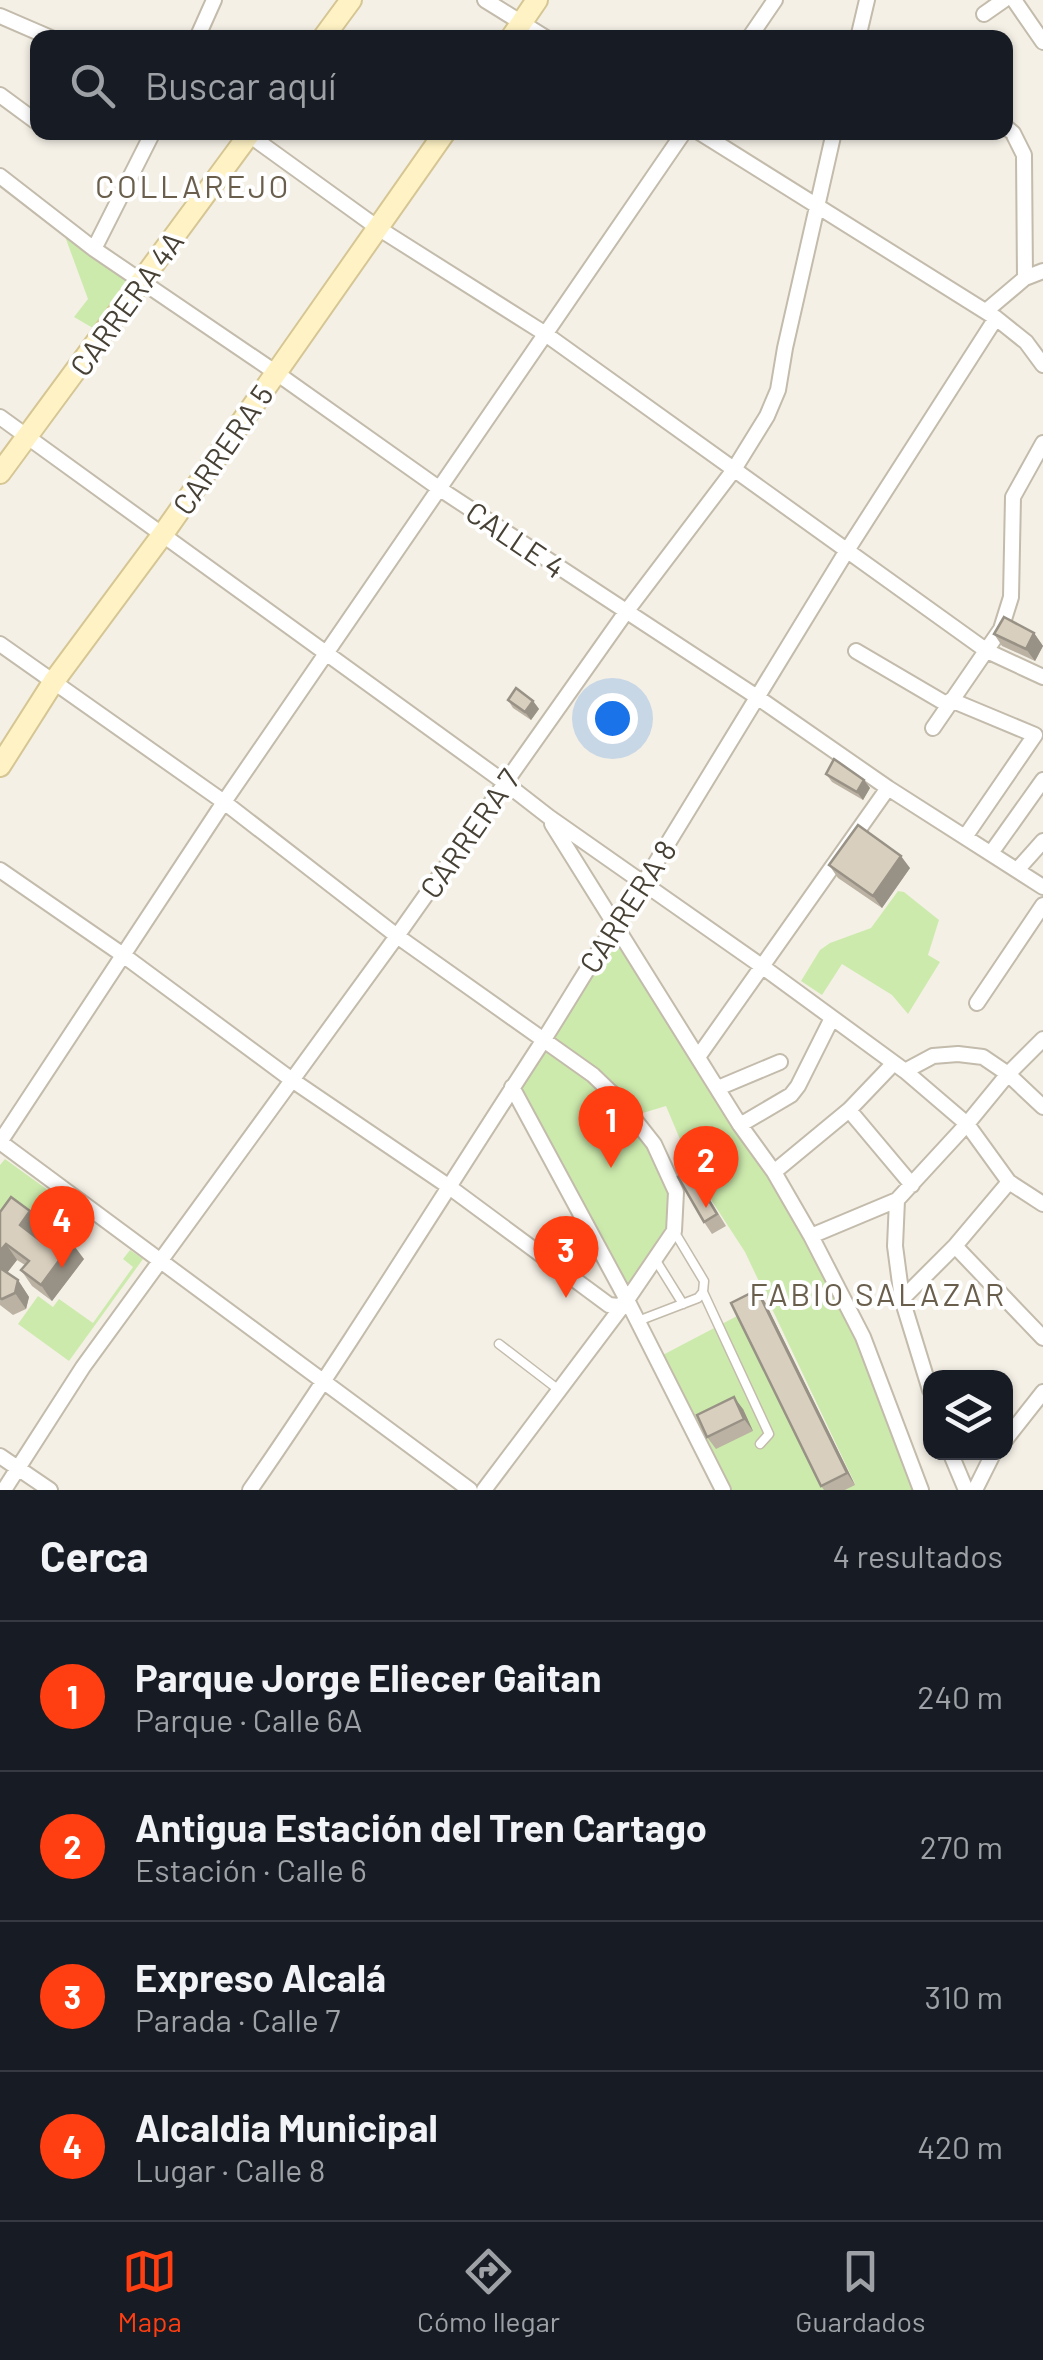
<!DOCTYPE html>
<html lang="es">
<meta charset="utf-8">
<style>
body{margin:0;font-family:Barlow,sans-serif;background:#20242c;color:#f1f3f6}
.controls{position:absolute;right:30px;bottom:30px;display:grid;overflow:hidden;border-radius:20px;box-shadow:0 2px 8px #0004}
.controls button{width:90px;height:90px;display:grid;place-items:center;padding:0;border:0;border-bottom:2px solid #363941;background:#171b24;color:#f1f3f6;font:50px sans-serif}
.you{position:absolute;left:612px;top:718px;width:35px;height:35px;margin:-25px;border:8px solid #fff;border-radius:50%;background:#1a73e8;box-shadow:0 0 0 15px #1a73e833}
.badge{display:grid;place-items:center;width:65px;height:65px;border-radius:50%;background:#ff3e12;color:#fff;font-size:32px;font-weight:700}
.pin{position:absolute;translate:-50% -82px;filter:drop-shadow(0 2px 5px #0008)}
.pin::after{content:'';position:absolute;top:52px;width:35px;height:30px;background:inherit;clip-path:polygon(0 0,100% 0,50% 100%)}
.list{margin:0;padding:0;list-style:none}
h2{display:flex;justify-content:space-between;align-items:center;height:130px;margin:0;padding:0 40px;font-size:42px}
h2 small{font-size:32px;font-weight:400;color:#9ea1a6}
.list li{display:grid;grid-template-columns:65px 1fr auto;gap:30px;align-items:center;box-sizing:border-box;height:150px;padding:0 40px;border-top:2px solid #363941}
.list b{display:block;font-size:38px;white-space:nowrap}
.list p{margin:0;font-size:32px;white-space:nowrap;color:#9ea1a6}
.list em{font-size:32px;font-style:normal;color:#9ea1a6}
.icon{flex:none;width:55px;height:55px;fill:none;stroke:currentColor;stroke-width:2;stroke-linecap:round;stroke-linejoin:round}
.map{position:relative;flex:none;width:1043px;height:1490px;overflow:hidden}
.search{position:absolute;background:#171b24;box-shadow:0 2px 8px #0004;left:30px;right:30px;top:30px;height:110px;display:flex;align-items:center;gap:25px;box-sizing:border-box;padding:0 35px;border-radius:20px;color:#9ea1a6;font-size:38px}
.sheet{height:730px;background:#171b24}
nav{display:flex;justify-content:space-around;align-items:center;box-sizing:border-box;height:140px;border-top:2px solid #363941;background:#171b24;font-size:28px;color:#9ea1a6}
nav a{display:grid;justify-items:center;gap:5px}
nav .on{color:#ff3e12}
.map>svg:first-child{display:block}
.green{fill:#cdeaad}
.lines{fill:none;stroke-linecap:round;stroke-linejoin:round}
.service-casing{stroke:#c3bbab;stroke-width:11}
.minor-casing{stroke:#c3bbab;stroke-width:18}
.secondary-casing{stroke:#d6c694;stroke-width:24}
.service{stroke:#fff;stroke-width:8}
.minor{stroke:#fff;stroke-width:14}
.secondary{stroke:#fff3c5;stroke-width:20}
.wall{fill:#bbb2a3}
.shaded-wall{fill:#989185}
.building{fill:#d9cfbe;stroke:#989185;stroke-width:2.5}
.labels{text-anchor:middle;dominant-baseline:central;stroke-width:8;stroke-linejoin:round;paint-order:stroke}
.street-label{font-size:30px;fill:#474135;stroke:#fff}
.neighbourhood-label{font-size:32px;letter-spacing:2.5px;fill:#6a5f4c;stroke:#fff}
</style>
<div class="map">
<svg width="1043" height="1490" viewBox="0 0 1043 1490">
<rect width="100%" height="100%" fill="#f4f0e6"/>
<!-- green -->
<path class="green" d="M 63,231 L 137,283 L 98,331 L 74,317 L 88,299 Z
M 898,891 L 904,892 L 939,920 L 928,955 L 940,962 L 908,1014 L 892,995 L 842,964 L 822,995 L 801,981 L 820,950 L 830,943 L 871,928 Z
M 616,928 L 718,1088 L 863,1337 L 921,1490 L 845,1490 L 855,1484 L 745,1252 L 695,1175 L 666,1106 L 633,1116 L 676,1192 L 674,1231 L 627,1300 L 512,1087 Z
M 5,1159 L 59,1198 L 41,1223 L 19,1207 L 0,1225 L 0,1165 Z
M 130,1250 L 143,1259 L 69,1361 L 18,1324 L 38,1296 L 53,1307 L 59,1299 L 93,1323 L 133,1267 L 123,1259 Z
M 739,1315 L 825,1490 L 729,1490 L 657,1358 Z"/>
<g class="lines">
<defs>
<path id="service" d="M 655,1259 L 683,1304
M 703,1292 L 769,1434 L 760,1444
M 638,1321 L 698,1298 L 703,1292 L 704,1281 L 674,1231
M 499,1344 L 559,1390"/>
<path id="minor" d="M 485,0 L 546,38
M 1014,0 L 1043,42
M 984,14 L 1004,0
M 0,16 L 51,38
M 197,38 L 214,0
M 749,38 L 775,0
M 858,38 L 867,0
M 0,95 L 38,123
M 1006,127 L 1013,133 L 1024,155 L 1025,278
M 245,132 L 378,228 L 544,333 L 987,651 L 1043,677
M 699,132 L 996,318 L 1026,342 L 1043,365
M 0,176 L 94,249 L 275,372 L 440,489 L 757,697 L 888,788 L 1043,887
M 94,249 L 153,132
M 986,311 L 1025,278 L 1043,271
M 0,417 L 504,782 L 549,817 L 763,967 L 905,1071 L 967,1124 L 1009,1182 L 1043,1204
M 0,644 L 224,802 L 397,936 L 593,1075 L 620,1101 L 654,1144 L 676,1192 L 674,1231 L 627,1300 L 484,1490
M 856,651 L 948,705
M 951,700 L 1035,735 L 965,837
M 933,728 L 1001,629 L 1011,597 L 1013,497 L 1043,443
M 552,824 L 740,1125 L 774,1172 L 811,1236 L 863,1337 L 921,1490
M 991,853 L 1043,780
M 0,870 L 123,955 L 292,1080 L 448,1186 L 609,1305 L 619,1306 L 627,1301
M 1017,870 L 1043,841
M 977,1003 L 1043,905
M 698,1057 L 888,788
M 905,1071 L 933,1056 L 958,1054 L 983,1057 L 1008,1074 L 1043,1107
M 512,1087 L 627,1300 L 723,1490
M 718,1088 L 780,1062
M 849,1110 L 912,1185
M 740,1125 L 791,1095 L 798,1086 L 832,1018
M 774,1172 L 849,1110 L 893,1064
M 897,1200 L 895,1246 L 902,1299 L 930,1390
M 811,1236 L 897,1200 L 967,1124 L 1008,1074 L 1043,1039
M 955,1246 L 1043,1338
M 902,1299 L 955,1246 L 1009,1182
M 1006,1439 L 1043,1392
M 950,1452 L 966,1490
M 0,1456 L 50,1490
M 4,1490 L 83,1367 L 397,936 L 626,612 L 733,471 L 767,416 L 778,390 L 785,348 L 834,132
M 250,1490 C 351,1344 444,1193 541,1044 C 575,991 606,936 643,884 L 846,552 L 996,318
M 470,1490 L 0,1142 L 224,802 L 684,132
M 975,1490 L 994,1452"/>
<path id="secondary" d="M 323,38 L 351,0
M 511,38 L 537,0
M 0,473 L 251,132
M 0,766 L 54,681 L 163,534 L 445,132"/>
</defs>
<!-- service casing -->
<use href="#service" class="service-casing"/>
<!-- minor casing -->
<use href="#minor" class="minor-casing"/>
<!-- secondary casing -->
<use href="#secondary" class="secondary-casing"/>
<!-- service -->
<use href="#service" class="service"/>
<!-- minor -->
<use href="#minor" class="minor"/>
<!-- secondary -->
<use href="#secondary" class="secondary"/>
</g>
<!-- wall -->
<path class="wall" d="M 1034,633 L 1043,646 L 1035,661 L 1002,646 L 994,634 Z
M 508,700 L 533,701 L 539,709 L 531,720 L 513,708 Z
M 826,774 L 864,780 L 870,788 L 863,800 L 832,782 Z
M 829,865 L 910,868 L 882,908 L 838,878 Z
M 699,1182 L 726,1226 L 712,1234 L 704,1222 Z
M 0,1212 L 41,1227 L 35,1236 L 42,1242 L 84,1259 L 52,1301 L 32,1286 L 21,1270 L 25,1265 L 17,1260 L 7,1273 L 18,1280 L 29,1297 L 26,1309 L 13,1315 L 0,1305 Z
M 765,1302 L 855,1485 L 845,1490 L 824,1490 L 821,1486 Z
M 743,1409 L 753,1431 L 716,1449 L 707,1437 Z"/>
<!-- shaded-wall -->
<path class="shaded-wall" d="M 1034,633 L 1043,646 L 1035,661 L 1026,649 Z
M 533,701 L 539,709 L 531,720 L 525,712 Z
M 864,780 L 870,788 L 863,800 L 857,792 Z
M 901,856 L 910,868 L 882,908 L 873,896 Z
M 30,1211 L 41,1227 L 31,1241 L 20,1225 Z
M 72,1243 L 84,1259 L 52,1301 L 41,1285 Z
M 6,1244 L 17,1260 L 3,1278 L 0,1273 L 0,1251 Z
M 18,1280 L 29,1297 L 26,1309 L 15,1293 Z
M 757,1290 L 765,1302 L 855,1485 L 847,1473 Z
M 734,1397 L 743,1409 L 753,1431 L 744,1419 Z"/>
<!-- building -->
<path class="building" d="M 1004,617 L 1034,633 L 1026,649 L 994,634 Z
M 516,688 L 533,701 L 525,712 L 508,700 Z
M 834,759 L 864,780 L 857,792 L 826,774 Z
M 858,825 L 901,856 L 873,896 L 829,865 Z
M 690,1169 L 717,1214 L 704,1222 L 678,1177 Z
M 11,1197 L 30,1211 L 20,1225 L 42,1242 L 53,1228 L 72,1243 L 41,1285 L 21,1270 L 29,1261 L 6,1244 L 0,1251 L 0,1212 Z
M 0,1268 L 18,1280 L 15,1293 L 2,1299 L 0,1298 Z
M 757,1290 L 847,1473 L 821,1486 L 731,1303 Z
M 734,1397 L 744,1419 L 707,1437 L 697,1415 Z"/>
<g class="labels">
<!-- street labels -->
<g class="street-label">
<text transform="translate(126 303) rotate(-54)">CARRERA 4A</text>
<text transform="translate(222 449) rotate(-55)">CARRERA 5</text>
<text transform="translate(516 539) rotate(34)">CALLE 4</text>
<text transform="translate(469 833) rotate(-55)">CARRERA 7</text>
<text transform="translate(627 906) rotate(-57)">CARRERA 8</text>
</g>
<!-- neighbourhood labels -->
<g class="neighbourhood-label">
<text x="193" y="185">COLLAREJO</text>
<text x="878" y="1293">FABIO SALAZAR</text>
</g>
</g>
</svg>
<div class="controls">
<button><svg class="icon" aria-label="layers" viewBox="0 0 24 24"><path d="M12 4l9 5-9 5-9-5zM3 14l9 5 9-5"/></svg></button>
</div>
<div class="you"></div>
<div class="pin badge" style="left:611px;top:1168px">1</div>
<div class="pin badge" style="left:706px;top:1208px">2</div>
<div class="pin badge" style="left:566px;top:1298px">3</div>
<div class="pin badge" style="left:62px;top:1268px">4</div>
<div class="search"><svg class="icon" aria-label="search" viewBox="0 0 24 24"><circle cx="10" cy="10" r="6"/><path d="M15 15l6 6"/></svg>Buscar aquí</div>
</div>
<section class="sheet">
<h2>Cerca<small>4 resultados</small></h2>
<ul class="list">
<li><span class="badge">1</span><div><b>Parque Jorge Eliecer Gaitan</b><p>Parque · Calle 6A</p></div><em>240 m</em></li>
<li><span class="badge">2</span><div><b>Antigua Estación del Tren Cartago</b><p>Estación · Calle 6</p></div><em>270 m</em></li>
<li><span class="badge">3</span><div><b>Expreso Alcalá</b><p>Parada · Calle 7</p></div><em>310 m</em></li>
<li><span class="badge">4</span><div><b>Alcaldia Municipal</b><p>Lugar · Calle 8</p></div><em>420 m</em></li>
</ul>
</section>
<nav>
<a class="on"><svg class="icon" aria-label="map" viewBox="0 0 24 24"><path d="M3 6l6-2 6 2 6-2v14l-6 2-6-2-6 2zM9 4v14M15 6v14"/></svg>Mapa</a>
<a><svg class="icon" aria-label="directions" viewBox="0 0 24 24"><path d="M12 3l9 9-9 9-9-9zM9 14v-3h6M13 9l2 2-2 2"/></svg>Cómo llegar</a>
<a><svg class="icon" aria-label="saved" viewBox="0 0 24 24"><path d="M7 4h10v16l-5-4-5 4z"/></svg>Guardados</a>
</nav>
